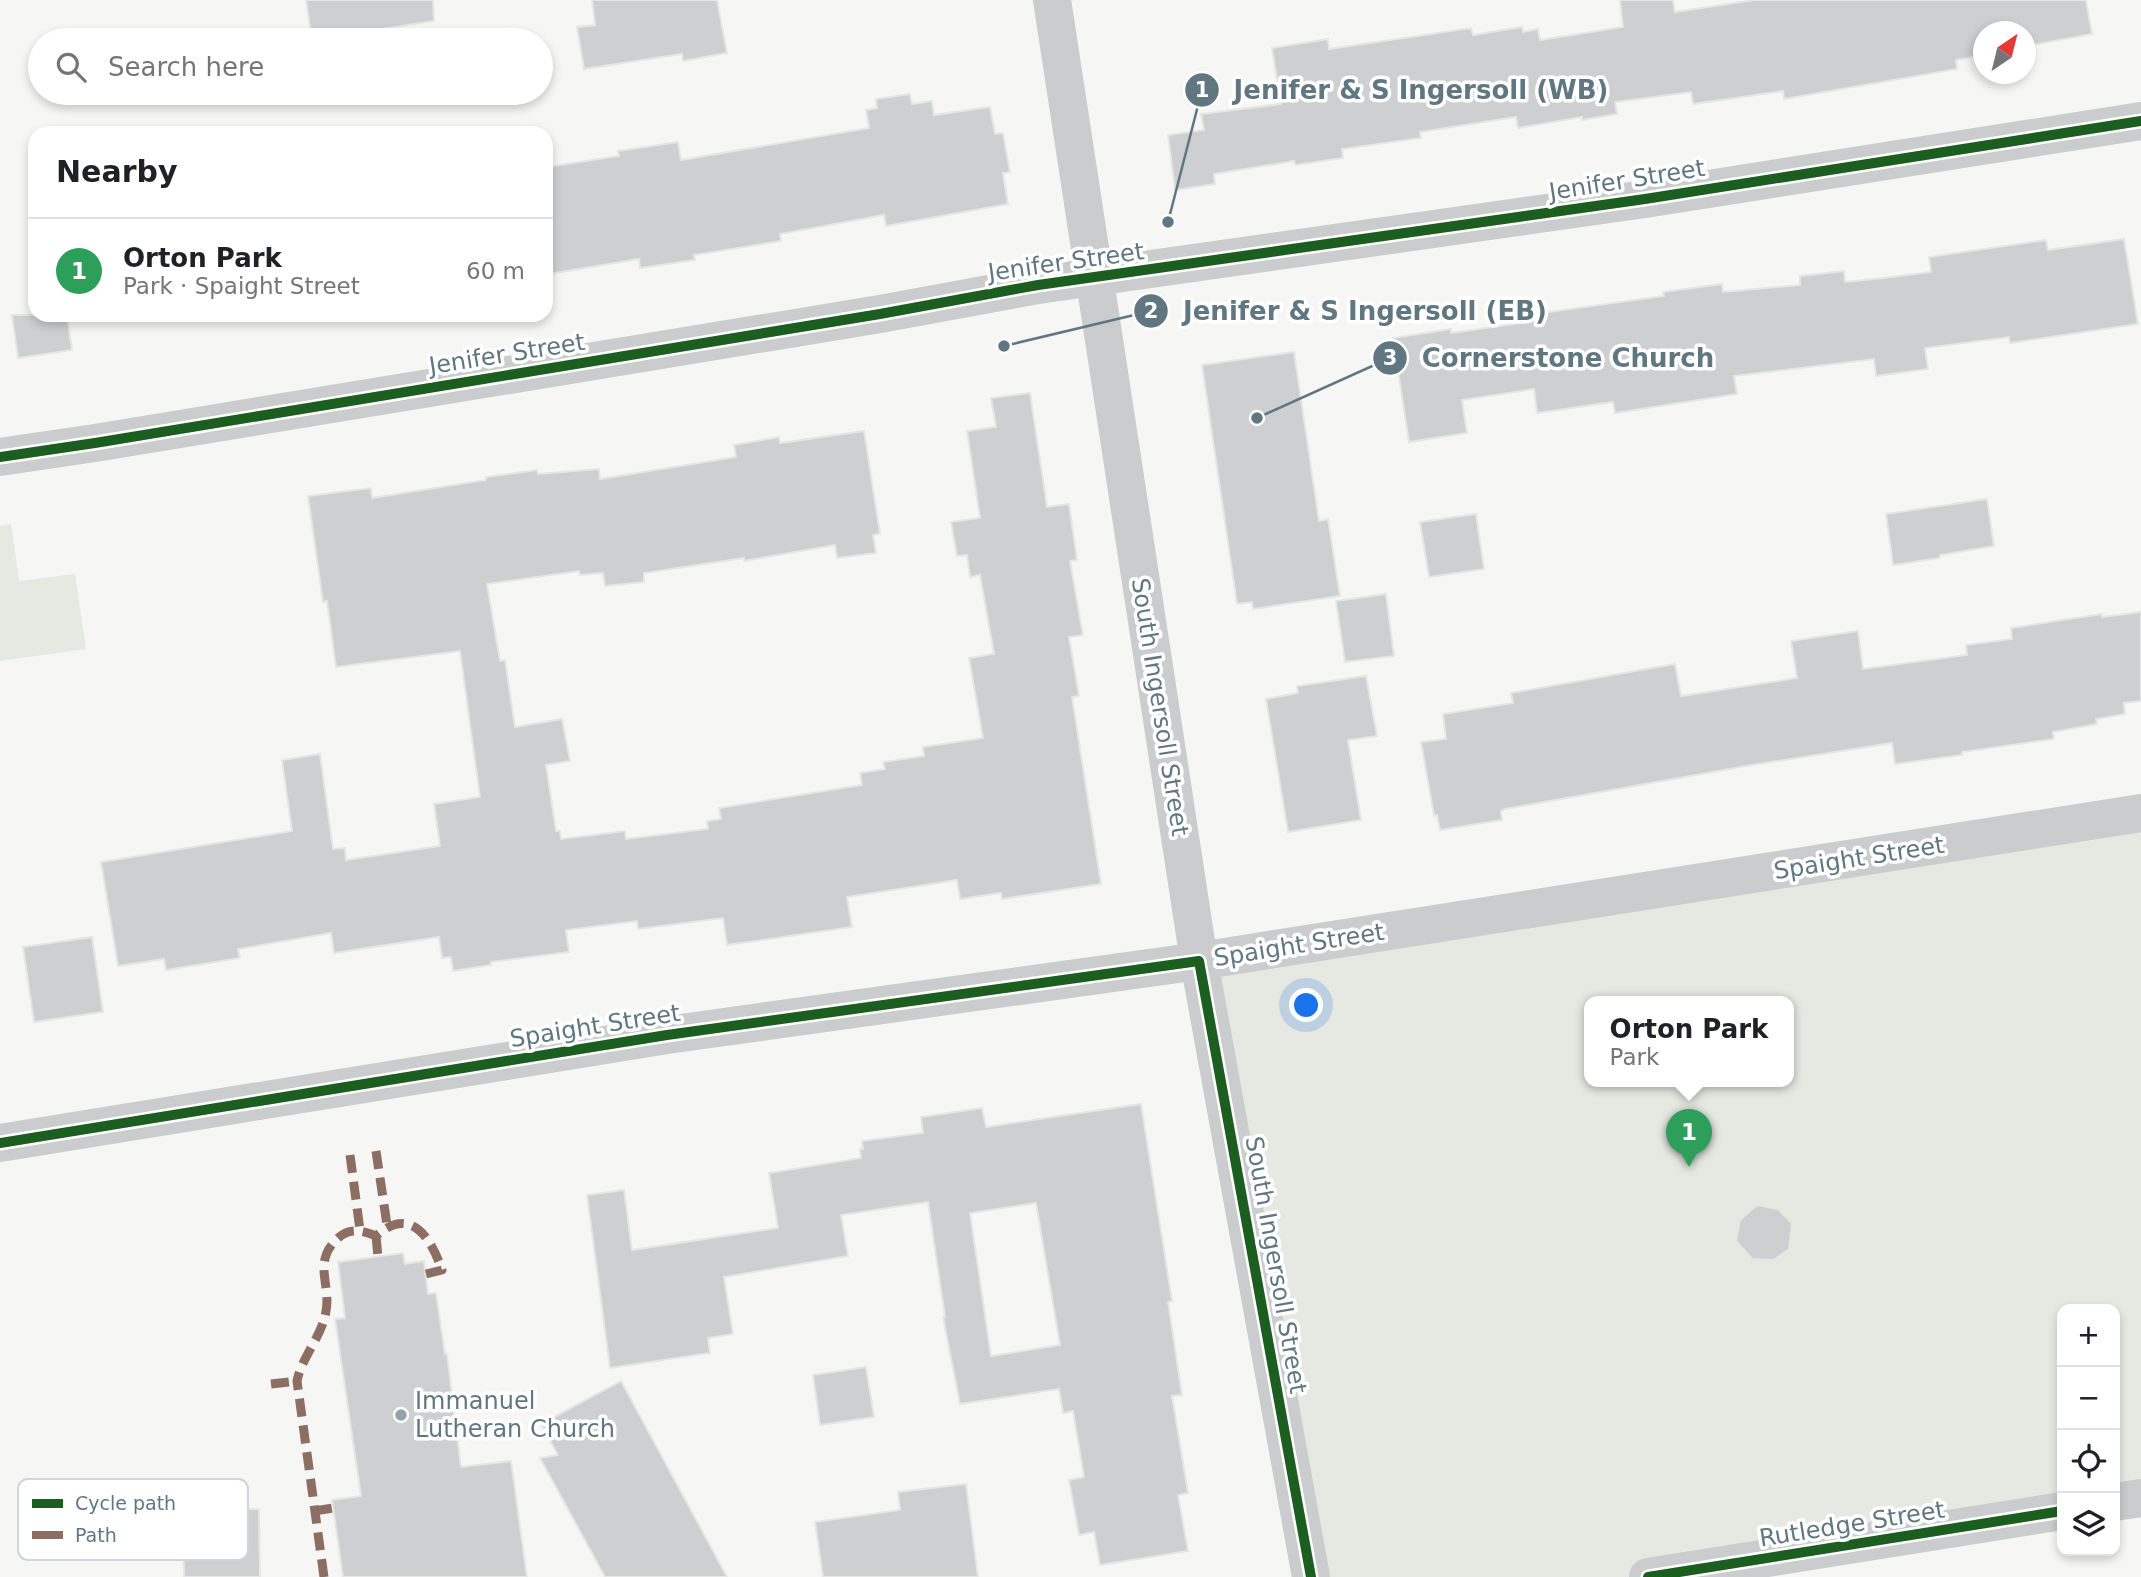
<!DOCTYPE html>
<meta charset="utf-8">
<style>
body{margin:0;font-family:"DejaVu Sans",sans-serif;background:#f2f2f2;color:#202124}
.controls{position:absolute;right:21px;bottom:21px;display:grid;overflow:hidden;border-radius:14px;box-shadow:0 4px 10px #0003}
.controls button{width:63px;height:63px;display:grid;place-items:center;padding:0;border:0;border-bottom:2px solid #e0e0e0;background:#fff;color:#202124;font:35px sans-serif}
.compass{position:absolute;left:1973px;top:21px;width:63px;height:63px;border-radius:50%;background:#fff;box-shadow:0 4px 10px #0003;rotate:35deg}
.you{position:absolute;left:1307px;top:1006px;width:24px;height:24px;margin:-18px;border:5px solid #fff;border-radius:50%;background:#1a73e8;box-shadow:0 0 0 10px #1a73e833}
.badge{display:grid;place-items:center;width:46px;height:46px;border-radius:50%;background:#db2777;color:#fff;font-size:23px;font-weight:700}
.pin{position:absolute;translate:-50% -58px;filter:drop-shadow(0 2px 4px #0008)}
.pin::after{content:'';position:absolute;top:37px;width:24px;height:21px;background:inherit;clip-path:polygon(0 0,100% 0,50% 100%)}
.popup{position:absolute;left:1584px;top:996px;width:210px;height:91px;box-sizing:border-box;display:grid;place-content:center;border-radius:14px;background:#fff;filter:drop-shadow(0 2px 5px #0005);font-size:23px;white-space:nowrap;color:#757577}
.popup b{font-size:26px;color:#202124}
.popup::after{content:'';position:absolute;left:50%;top:100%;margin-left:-14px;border:14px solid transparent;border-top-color:#fff}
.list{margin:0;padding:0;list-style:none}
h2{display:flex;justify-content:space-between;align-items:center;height:91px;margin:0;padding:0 28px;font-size:30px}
h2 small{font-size:23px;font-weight:400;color:#757577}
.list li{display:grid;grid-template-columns:46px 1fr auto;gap:21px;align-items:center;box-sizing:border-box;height:105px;padding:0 28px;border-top:2px solid #e0e0e0}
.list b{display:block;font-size:26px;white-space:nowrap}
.list p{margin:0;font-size:23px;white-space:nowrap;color:#757577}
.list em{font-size:23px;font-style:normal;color:#757577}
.icon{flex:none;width:38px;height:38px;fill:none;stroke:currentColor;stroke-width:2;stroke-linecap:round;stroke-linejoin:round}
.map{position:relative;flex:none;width:2141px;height:1577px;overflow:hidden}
.search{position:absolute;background:#fff;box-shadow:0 4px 10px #0003;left:28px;top:28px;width:525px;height:77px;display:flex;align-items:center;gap:18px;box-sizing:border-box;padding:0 24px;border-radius:38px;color:#757577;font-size:26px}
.panel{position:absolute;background:#fff;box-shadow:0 4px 10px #0003;left:28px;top:126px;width:525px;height:196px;border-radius:21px}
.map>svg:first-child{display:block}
.green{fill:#e6e8e2;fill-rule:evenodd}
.building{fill:#cdcfd0;stroke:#e6e6e4;stroke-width:2;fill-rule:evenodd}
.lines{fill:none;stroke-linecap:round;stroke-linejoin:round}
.minor{stroke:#cbcccd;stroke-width:38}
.quiet{stroke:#8d6e63;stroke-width:9;stroke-dasharray:18 9;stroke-linecap:butt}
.cycleway-casing{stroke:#fff;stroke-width:15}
.cycleway{stroke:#1b5e20;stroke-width:10}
.poi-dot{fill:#94a3aa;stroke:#fff;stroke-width:2.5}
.labels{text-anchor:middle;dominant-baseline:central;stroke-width:7;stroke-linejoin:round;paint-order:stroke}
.street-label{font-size:24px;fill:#607781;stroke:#fff}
.poi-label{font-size:24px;fill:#607781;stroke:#fff;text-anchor:start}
.key{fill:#fff;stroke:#cfd6d9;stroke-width:2}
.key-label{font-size:19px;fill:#607781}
.leader{fill:none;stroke:#607781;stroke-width:2.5}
.callout-dot{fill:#607781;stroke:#fff;stroke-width:2.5}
.mark-label{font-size:21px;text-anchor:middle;font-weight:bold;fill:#fff}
.callout-label{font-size:26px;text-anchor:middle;font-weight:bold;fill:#607781;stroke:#fff;stroke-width:7;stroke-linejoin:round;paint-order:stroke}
</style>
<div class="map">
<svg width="2141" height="1577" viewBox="0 0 2141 1577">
<rect width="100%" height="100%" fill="#f6f6f5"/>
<!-- green -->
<path class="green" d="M 11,524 L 19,581 L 75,574 L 86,649 L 0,661 L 0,526 Z
M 2141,813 L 2141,1498 L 2115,1502 L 2115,1309 L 2062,1309 L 2062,1511 L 1648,1577 L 1311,1577 L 1199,961 ZM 1589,1001 L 1789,1001 L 1789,1081 L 1589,1081 Z"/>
<!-- building -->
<path class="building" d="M 306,0 L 433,0 L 434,21 L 368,31 L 368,34 L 331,40 L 312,40 Z
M 592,0 L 717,0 L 727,53 L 683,61 L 682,54 L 584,69 L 577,27 L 595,25 Z
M 1620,0 L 1673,0 L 1675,12 L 1754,0 L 2086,0 L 2092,34 L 2026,46 L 2026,32 L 1984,32 L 1984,55 L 1956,60 L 1957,69 L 1784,99 L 1783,91 L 1693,104 L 1691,92 L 1615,102 L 1617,114 L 1582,120 L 1582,117 L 1518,128 L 1516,117 L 1420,132 L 1421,138 L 1342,149 L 1343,158 L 1295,165 L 1294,161 L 1214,174 L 1215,184 L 1175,190 L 1168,135 L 1204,130 L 1201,114 L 1281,104 L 1272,48 L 1328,39 L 1329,49 L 1471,28 L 1473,35 L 1522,27 L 1523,32 L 1538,29 L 1540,40 L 1623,27 Z
M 910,94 L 912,104 L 932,101 L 934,115 L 990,107 L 995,134 L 1003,133 L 1010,172 L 1003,173 L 1008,204 L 886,226 L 884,215 L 780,234 L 781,241 L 694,255 L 695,260 L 640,268 L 639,259 L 549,274 L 546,253 L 546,167 L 619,156 L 618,151 L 678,142 L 681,160 L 869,128 L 866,110 L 877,108 L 876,99 Z
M 2124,239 L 2138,324 L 2010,343 L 2009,337 L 1925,348 L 1928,369 L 1876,376 L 1874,359 L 1734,376 L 1737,394 L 1615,413 L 1613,402 L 1537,413 L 1534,389 L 1462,400 L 1467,433 L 1409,442 L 1393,338 L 1451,329 L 1451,333 L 1528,322 L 1527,315 L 1664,296 L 1663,292 L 1722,284 L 1723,292 L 1800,285 L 1800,276 L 1844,271 L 1845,282 L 1884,278 L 1931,272 L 1929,257 L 2046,240 L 2048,250 Z
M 12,315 L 67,315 L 72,350 L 18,358 Z
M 1294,352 L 1319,521 L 1328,519 L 1340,596 L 1253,609 L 1252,602 L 1237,604 L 1202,365 Z
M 1030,393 L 1047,507 L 1069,504 L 1077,560 L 1070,561 L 1083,635 L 1069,637 L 1079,696 L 1072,697 L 1101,884 L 1002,899 L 1001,893 L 960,899 L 957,880 L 847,897 L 852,927 L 727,945 L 723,918 L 638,929 L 637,921 L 566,930 L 569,952 L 491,962 L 491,965 L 453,971 L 451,957 L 442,958 L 439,937 L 334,953 L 331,933 L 238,949 L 240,958 L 166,970 L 164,959 L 118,966 L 101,862 L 292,831 L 282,760 L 320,754 L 333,849 L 345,848 L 346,860 L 440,846 L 434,804 L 480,797 L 460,651 L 336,667 L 327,601 L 323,602 L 308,496 L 371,488 L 372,498 L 486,480 L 486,477 L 537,470 L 538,474 L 599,469 L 600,479 L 736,457 L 734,445 L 779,437 L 780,443 L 864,431 L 880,534 L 873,535 L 876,553 L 837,558 L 835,545 L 744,561 L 744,558 L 644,573 L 644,582 L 605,586 L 603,573 L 580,575 L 579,571 L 487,584 L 500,661 L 505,660 L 515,727 L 562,719 L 570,761 L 546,765 L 556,831 L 560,831 L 561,839 L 625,831 L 626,839 L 708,829 L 707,821 L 721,819 L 719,808 L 862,785 L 860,773 L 885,769 L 883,762 L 924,756 L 923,747 L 983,738 L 969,658 L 994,654 L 980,575 L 970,577 L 967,555 L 957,556 L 951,522 L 980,518 L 967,431 L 996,427 L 991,398 Z
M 1987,499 L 1994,546 L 1940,555 L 1940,558 L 1893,565 L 1886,514 Z
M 1476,514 L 1484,569 L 1429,577 L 1420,522 Z
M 1386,594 L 1394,656 L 1345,662 L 1336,601 Z
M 2141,612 L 2141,701 L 2124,703 L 2125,714 L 2096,719 L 2097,724 L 2053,732 L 2054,739 L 1962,752 L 1962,755 L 1895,764 L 1892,743 L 1752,765 L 1505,809 L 1501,811 L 1502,820 L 1440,830 L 1437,815 L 1434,816 L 1421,742 L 1446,739 L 1443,714 L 1513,703 L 1511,693 L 1675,664 L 1681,696 L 1797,678 L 1791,641 L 1858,631 L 1863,669 L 1967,655 L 1966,645 L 2012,639 L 2011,628 L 2102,614 L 2102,617 Z
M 1366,676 L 1377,736 L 1348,740 L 1361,820 L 1288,832 L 1266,699 L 1298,693 L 1297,686 Z
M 92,937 L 103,1012 L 34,1022 L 23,947 Z
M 1141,1104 L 1172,1301 L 1168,1302 L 1182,1395 L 1172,1396 L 1188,1493 L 1178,1495 L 1188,1551 L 1100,1565 L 1094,1532 L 1079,1535 L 1069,1480 L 1084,1477 L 1073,1411 L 1063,1413 L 1059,1389 L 960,1404 L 943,1317 L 945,1317 L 928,1202 L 841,1215 L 848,1256 L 724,1277 L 733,1334 L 708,1338 L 710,1353 L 610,1368 L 587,1195 L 624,1190 L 632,1250 L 778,1228 L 769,1173 L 861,1158 L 860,1149 L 863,1149 L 862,1141 L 923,1133 L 921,1117 L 982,1108 L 986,1127 ZM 1036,1203 L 1060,1345 L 991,1356 L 970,1213 Z
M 1757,1205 L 1778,1209 L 1792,1223 L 1789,1249 L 1774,1260 L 1752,1259 L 1736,1241 L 1740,1220 Z
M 403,1253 L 405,1264 L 424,1261 L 428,1294 L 436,1293 L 445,1354 L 447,1354 L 461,1467 L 511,1461 L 527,1577 L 343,1577 L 332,1500 L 361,1496 L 335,1319 L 345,1318 L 338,1262 Z
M 866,1367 L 874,1417 L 820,1425 L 813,1375 Z
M 621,1381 L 727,1577 L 605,1577 L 540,1458 L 558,1455 L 541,1424 Z
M 966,1484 L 978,1577 L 823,1577 L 815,1522 L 900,1510 L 898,1492 Z
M 259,1509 L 260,1577 L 184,1577 L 183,1510 Z"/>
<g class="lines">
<!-- minor -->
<path class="minor" d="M 1052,0 L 1199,961 L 1311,1577
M 0,457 L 95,443 L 880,314 L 1038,285 L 1645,199 L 2141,121
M 0,1143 L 667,1035 L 1199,961 L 2141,813
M 2115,1502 L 2141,1498
M 1648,1577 L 2062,1511"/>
<!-- quiet -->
<path class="quiet" d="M 376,1151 L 387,1225
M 350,1155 L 360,1230
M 376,1236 L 378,1257
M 271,1384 L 297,1381
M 314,1511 L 333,1508
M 324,1577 L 297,1381 C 302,1356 322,1337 326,1311 C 331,1284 313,1263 336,1240 C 348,1227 361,1230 376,1236 C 411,1205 431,1238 442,1270 L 426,1274"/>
<defs>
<path id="cycleway" d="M 0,457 L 95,443 L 880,314 L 1038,285 L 1645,199 L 2141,121
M 0,1143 L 667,1035 L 1199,961 L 1311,1577
M 1648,1577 L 2062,1511"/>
</defs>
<!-- cycleway casing -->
<use href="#cycleway" class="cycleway-casing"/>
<!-- cycleway -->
<use href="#cycleway" class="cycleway"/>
</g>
<!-- markers -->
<circle class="poi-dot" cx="401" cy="1415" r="7"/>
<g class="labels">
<!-- street labels -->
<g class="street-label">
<text transform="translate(1627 180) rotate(-9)">Jenifer Street</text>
<text transform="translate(1066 262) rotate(-8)">Jenifer Street</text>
<text transform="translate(507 354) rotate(-9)">Jenifer Street</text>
<text transform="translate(1160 707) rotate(81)">South Ingersoll Street</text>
<text transform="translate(1859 858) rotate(-9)">Spaight Street</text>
<text transform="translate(1299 945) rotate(-9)">Spaight Street</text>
<text transform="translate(595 1026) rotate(-9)">Spaight Street</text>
<text transform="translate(1276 1265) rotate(80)">South Ingersoll Street</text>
<text transform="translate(1852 1524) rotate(-9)">Rutledge Street</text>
</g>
<!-- poi labels -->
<g class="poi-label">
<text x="415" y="1401">Immanuel<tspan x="415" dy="28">Lutheran Church</tspan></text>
</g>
</g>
<!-- legend -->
<rect x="18" y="1479" width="230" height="81" rx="10" class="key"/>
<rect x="32" y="1499" width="31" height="9" fill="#1b5e20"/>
<rect x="32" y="1531" width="31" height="8" fill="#8d6e63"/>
<g class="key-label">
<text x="75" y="1510">Cycle path</text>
<text x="75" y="1542">Path</text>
</g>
<!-- callouts -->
<path class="leader" d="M1168 222L1202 90M1004 346L1151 311M1257 418L1390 358"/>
<g class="callout-dot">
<circle cx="1168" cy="222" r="7"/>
<circle cx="1004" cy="346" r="7"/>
<circle cx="1257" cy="418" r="7"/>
<circle cx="1202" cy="90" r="18"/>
<circle cx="1151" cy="311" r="18"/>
<circle cx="1390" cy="358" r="18"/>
</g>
<g class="mark-label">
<text x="1202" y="97">1</text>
<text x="1151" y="318">2</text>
<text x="1390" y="365">3</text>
</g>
<g class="callout-label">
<text x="1421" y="99">Jenifer &amp; S Ingersoll (WB)</text>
<text x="1365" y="320">Jenifer &amp; S Ingersoll (EB)</text>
<text x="1568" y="367">Cornerstone Church</text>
</g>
</svg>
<div class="controls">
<button>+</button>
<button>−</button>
<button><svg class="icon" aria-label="locate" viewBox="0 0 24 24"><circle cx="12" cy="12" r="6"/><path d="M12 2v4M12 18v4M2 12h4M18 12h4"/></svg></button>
<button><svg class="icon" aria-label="layers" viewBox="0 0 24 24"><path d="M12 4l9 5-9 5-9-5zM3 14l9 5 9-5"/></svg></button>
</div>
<svg class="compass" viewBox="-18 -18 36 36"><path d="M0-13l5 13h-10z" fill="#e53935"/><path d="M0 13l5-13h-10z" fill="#757577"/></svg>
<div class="you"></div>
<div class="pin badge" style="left:1689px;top:1167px;background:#2e9e5b">1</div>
<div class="popup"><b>Orton Park</b>Park</div>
<div class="search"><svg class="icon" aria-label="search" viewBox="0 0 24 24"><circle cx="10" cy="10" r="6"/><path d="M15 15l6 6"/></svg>Search here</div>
<section class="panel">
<h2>Nearby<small></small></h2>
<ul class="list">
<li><span class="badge" style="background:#2e9e5b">1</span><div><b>Orton Park</b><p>Park · Spaight Street</p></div><em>60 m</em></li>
</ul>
</section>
</div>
